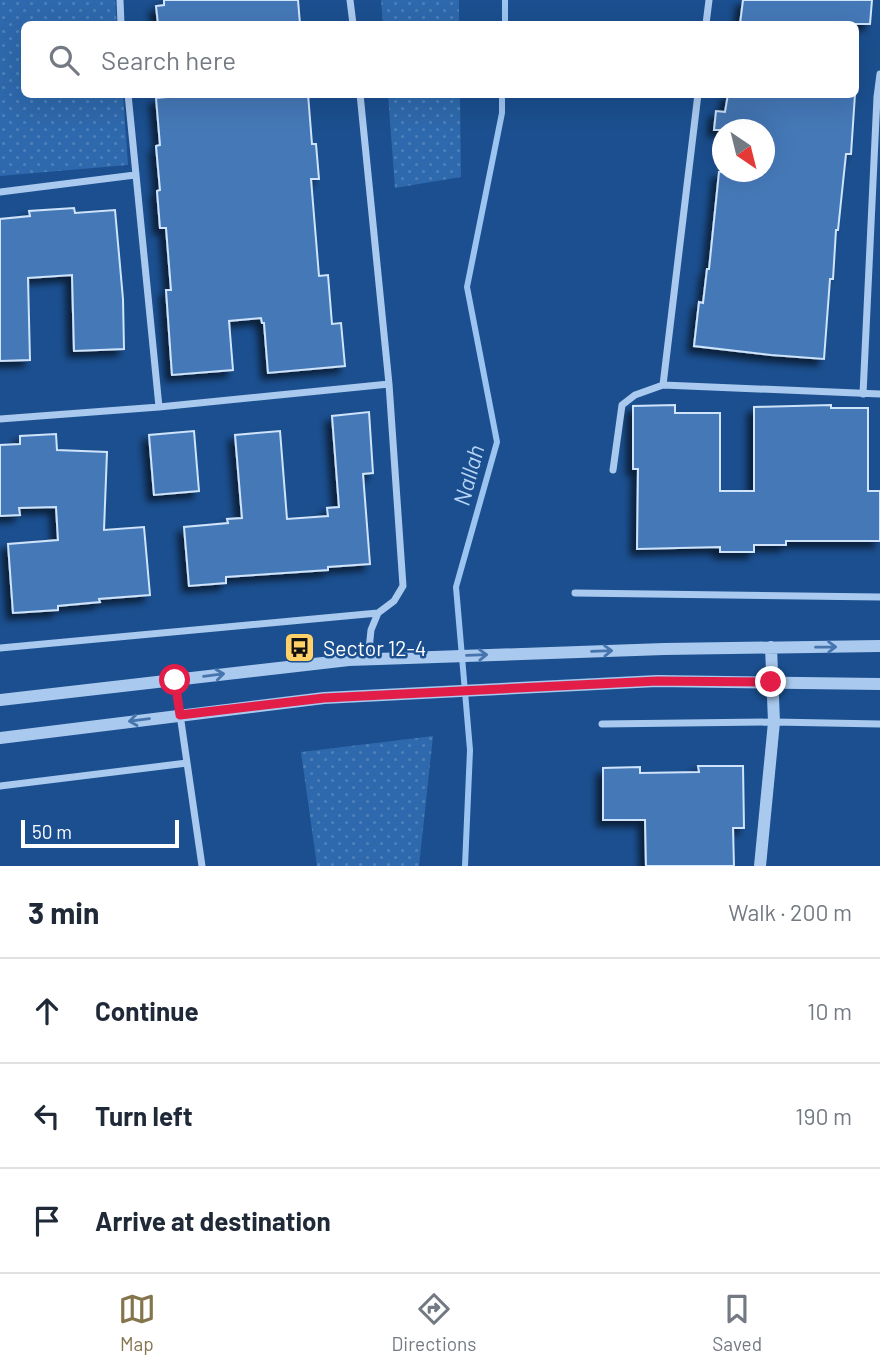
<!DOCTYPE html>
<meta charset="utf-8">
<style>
body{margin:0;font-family:Barlow,sans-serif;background:#f6f6f7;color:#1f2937}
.compass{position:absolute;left:712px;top:119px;width:63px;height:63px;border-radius:50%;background:#fff;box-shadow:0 7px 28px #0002;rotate:145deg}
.scale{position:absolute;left:21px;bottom:18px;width:158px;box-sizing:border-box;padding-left:7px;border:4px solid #fff;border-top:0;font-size:19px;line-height:24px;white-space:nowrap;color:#fff;-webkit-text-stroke:5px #1b4f8f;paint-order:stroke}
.stop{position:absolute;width:21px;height:21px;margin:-16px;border:5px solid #e11d48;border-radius:50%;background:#fff}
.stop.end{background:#e11d48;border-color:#fff;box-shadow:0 2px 7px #0008}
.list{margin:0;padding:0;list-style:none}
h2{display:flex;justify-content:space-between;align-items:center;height:91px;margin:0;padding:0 28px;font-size:30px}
h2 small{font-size:23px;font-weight:400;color:#747a83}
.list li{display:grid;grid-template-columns:46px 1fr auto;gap:21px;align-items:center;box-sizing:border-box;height:105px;padding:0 28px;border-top:2px solid #e0e1e3}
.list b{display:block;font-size:26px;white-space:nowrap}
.list em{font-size:23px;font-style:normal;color:#747a83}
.icon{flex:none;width:38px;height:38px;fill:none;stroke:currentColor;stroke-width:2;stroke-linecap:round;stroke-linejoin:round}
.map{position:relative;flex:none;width:880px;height:866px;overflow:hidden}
.search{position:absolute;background:#fff;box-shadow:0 7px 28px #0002;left:21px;right:21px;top:21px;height:77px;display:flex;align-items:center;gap:18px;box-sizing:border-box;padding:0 24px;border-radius:10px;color:#747a83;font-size:26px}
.sheet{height:406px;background:#fff}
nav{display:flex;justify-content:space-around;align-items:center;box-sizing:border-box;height:98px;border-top:2px solid #e0e1e3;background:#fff;font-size:19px;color:#747a83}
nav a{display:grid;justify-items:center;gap:4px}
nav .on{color:#84754c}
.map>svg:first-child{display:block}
.park{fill:url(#park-dots)}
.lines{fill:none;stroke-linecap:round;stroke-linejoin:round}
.stream{stroke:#9cc4f0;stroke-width:6}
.building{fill:#4478b7;stroke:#cfe3fa;stroke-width:2;filter:url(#shadow)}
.minor{stroke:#a9c9ee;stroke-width:7}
.tertiary{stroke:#a9c9ee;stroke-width:12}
.oneway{stroke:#4674ac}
.route{stroke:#e11d48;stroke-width:9}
.labels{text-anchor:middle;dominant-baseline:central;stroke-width:5;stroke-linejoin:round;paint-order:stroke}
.poi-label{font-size:21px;fill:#fff;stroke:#1b4f8f;text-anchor:start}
.water-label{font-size:23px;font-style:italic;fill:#b5d3f5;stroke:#1b4f8f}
</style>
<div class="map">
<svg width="880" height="866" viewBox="0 0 880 866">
<defs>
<pattern id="park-dots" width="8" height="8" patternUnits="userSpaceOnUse" patternTransform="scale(1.75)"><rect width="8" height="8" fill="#2e69ad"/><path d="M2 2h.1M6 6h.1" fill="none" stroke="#4d80b9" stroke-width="1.8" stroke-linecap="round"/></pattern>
<filter id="shadow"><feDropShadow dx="-6" dy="6" stdDeviation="3.5" flood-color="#0009"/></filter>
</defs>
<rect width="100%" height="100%" fill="#1b4f8f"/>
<!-- park -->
<path class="park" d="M 0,0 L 115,0 L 117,24 L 24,24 L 24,94 L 123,95 L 128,165 L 0,176 Z
M 381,0 L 459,0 L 459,24 L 383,24 Z
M 388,95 L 460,95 L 461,177 L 395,188 Z
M 433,736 L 419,866 L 317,866 L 301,752 Z"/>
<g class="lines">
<!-- stream -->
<path class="stream" d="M 505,24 L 505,0
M 465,866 L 470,750 L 456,587 L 497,442 L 467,287 L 502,113 L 502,94"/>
</g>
<!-- building -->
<path class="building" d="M 164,0 L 298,0 L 300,24 L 158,24 L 156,6 L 164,5 Z
M 743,0 L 872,0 L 870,24 L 740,24 Z
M 202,94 L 308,94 L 312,144 L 316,144 L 319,179 L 311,179 L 319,276 L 328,275 L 332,324 L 341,323 L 345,366 L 268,373 L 264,323 L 262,323 L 261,318 L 229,321 L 233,370 L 172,375 L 166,290 L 171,290 L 166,228 L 160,228 L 157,191 L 160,190 L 156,146 L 160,145 L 156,98 Z
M 728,94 L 855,94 L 851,154 L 846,154 L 838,230 L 836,230 L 833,279 L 830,279 L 824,359 L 771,355 L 694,346 L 699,302 L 703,303 L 707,269 L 709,269 L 719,172 L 765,172 L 765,130 L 714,130 L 716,111 L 725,112 Z
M 74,208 L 75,213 L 115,210 L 123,299 L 124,349 L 74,351 L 72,275 L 28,278 L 30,360 L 0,361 L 0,219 L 30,216 L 29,211 Z
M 675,405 L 675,413 L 720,413 L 720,491 L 754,491 L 754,407 L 831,405 L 831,408 L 868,408 L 868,491 L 880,491 L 880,541 L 786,541 L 786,545 L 754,545 L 754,552 L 720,552 L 720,547 L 637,549 L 638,469 L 633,469 L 633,406 Z
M 369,412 L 373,473 L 363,474 L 370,564 L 328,567 L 328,570 L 226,577 L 226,583 L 189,586 L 184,527 L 228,523 L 227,519 L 242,518 L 235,435 L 280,431 L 287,519 L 328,516 L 327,508 L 339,507 L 332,416 Z
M 194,431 L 199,491 L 154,495 L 149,435 Z
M 56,434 L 57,450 L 107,452 L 104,530 L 144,527 L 150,595 L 99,599 L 100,602 L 58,606 L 58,610 L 13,613 L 8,544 L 58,540 L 56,507 L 19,508 L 20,515 L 0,516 L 0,445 L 20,444 L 20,436 Z
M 698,766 L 743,766 L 744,828 L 733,828 L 734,866 L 646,866 L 645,820 L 603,820 L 603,768 L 640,767 L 640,773 L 699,772 Z"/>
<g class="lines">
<!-- minor -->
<path class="minor" d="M 120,0 L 121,24
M 350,0 L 353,24
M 706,24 L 709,0
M 128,94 L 159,407
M 360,94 L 389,384 L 403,586 L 394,601 L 378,613 L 371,630 L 368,659
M 0,192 L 135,175
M 663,385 L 698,94
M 863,394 L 877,97 L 880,74
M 0,419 L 159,407 L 389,384
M 613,470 L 622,405 L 635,395 L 663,385 L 880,394
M 575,593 L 880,597
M 0,648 L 378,613
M 175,680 L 202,866
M 602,724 L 774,722 L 880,724
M 0,786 L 187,763"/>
<!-- tertiary -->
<path class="tertiary" d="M 0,700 L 349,660 L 664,649 L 880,646
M 0,738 L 324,698 L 657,681 L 880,684
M 760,866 L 774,722 L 771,647"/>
</g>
<!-- one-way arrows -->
<defs><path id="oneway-shaft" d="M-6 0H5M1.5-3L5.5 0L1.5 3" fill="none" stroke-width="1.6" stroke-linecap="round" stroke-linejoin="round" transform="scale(1.75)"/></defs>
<g class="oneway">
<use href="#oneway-shaft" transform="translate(826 647) rotate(-1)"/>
<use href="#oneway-shaft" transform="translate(602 651) rotate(-2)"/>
<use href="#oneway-shaft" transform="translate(477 655) rotate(-2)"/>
<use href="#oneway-shaft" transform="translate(214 675) rotate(-7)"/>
<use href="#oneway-shaft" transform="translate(139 720) rotate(173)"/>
</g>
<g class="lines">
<!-- route -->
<path class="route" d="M 175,680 L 180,715 L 324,698 L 657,681 L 771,682"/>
</g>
<!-- icons -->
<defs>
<symbol id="bus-square" viewBox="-11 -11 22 22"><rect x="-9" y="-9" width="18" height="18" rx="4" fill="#ffd166" stroke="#1b4f8f"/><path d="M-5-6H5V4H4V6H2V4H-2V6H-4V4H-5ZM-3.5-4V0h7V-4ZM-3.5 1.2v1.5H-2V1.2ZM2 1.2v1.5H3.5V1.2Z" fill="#111"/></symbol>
</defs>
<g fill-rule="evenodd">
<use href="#bus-square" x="282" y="630" width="35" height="35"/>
</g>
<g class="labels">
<!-- poi labels -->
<g class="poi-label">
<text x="323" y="647">Sector 12-4</text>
</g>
<!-- water labels -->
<g class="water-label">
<text transform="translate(468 475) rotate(-75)">Nallah</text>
</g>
</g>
</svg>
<svg class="compass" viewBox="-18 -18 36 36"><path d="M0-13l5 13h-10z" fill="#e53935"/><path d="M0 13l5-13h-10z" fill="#747a83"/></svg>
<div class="scale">50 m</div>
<div class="stop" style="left:175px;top:680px"></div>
<div class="stop end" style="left:771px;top:682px"></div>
<div class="search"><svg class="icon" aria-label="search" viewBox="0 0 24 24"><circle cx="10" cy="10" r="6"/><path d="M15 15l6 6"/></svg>Search here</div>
</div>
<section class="sheet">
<h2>3 min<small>Walk · 200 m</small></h2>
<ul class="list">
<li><svg class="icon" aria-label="ahead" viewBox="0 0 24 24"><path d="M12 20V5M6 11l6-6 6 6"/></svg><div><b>Continue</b></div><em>10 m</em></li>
<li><svg class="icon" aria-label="left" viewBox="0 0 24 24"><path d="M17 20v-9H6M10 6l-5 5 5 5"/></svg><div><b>Turn left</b></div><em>190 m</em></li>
<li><svg class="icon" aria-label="arrive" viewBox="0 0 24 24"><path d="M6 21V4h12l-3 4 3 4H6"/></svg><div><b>Arrive at destination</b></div></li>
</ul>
</section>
<nav>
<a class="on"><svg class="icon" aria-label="map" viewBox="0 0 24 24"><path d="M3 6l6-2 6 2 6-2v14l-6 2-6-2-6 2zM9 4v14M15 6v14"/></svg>Map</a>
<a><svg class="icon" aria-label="directions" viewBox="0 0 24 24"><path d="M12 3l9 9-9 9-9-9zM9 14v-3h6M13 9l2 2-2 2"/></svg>Directions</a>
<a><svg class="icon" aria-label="saved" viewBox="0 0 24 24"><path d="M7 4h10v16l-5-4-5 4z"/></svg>Saved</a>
</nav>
